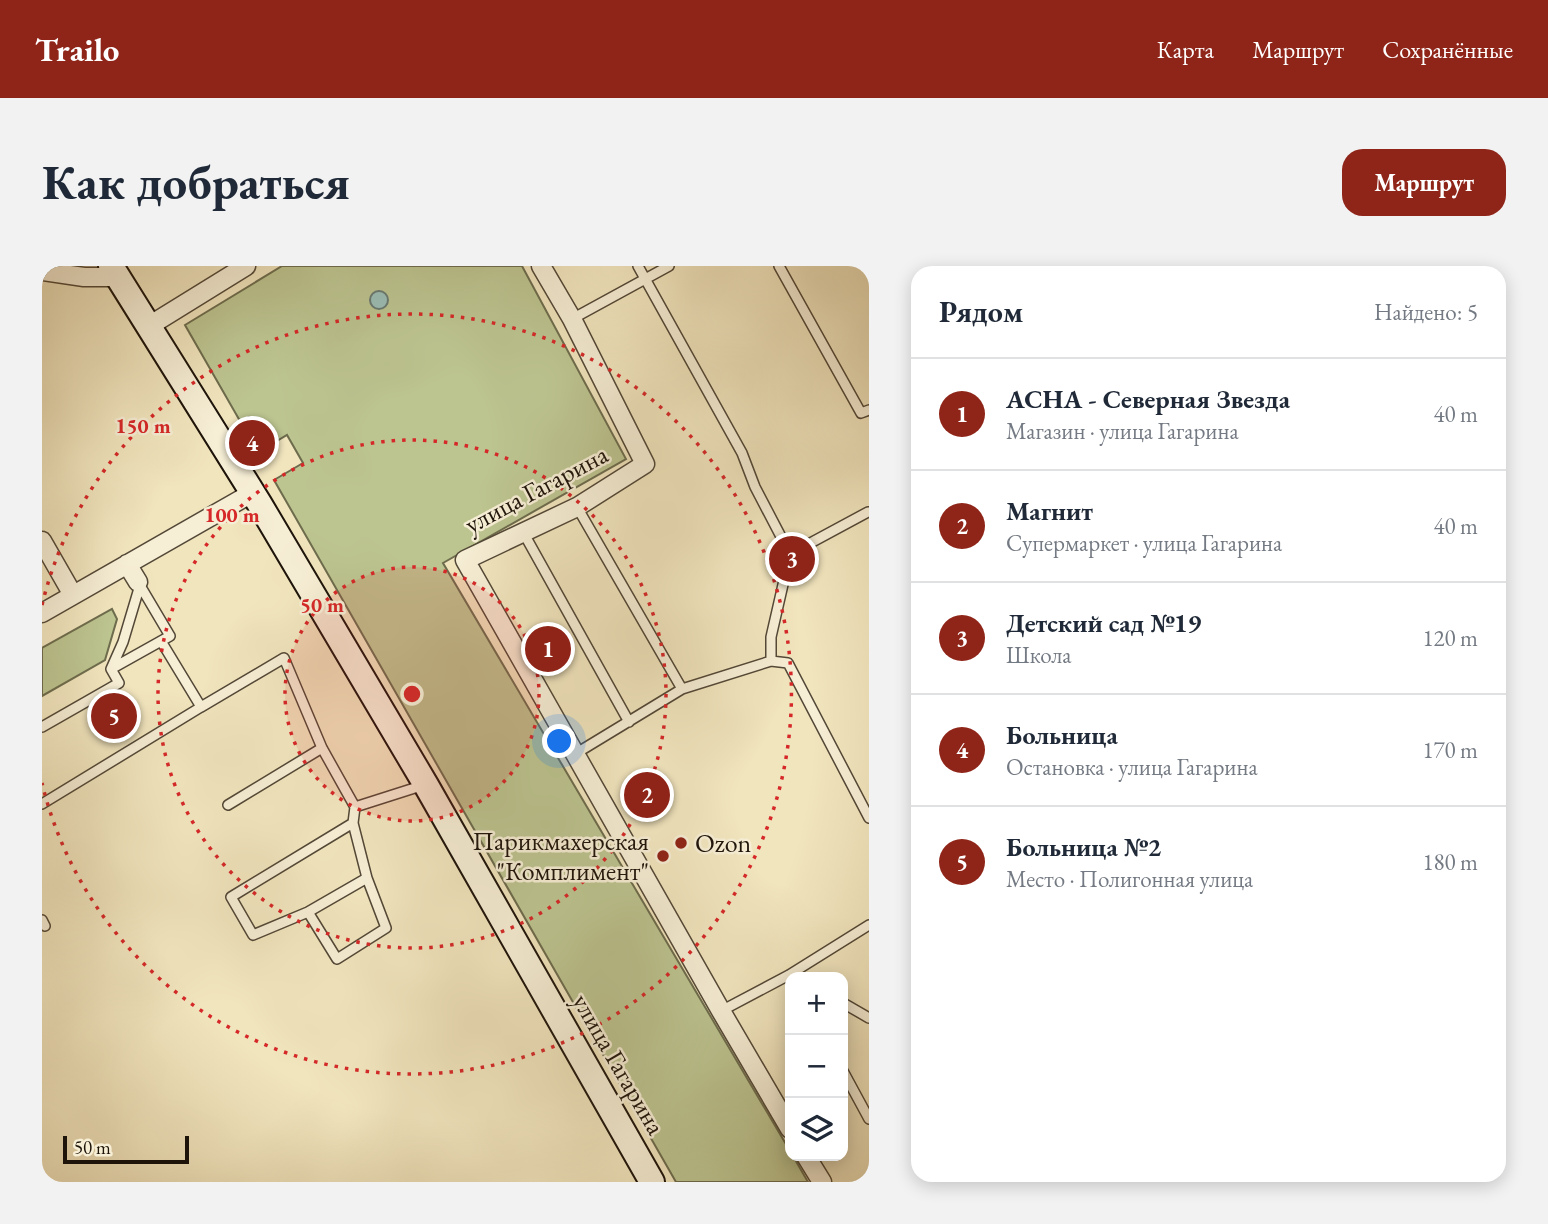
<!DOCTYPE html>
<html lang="ru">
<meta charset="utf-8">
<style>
body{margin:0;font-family:"EB Garamond",serif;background:#f2f2f3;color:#1f2937}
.controls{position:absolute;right:21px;bottom:21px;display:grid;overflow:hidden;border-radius:14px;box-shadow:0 4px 18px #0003}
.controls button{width:63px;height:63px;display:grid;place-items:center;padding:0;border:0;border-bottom:2px solid #e0e1e3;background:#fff;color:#1f2937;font:35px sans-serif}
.scale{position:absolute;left:21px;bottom:18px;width:126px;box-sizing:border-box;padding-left:7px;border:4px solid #1e140a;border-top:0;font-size:19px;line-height:24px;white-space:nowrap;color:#1e140a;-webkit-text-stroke:5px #f6eed5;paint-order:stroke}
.you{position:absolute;left:518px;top:476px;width:24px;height:24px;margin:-18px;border:5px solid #fff;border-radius:50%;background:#1a73e8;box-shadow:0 0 0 10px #1a73e833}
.badge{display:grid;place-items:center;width:46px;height:46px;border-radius:50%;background:#8f2418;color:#fff;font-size:23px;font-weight:700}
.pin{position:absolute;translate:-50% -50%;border:4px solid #fff;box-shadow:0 2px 7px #0006}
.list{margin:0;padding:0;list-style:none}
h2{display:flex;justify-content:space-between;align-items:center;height:91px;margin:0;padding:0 28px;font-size:30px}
h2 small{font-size:23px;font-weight:400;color:#747a83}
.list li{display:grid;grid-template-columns:46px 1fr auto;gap:21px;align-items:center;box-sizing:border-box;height:112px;padding:0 28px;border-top:2px solid #e0e1e3}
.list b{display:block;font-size:26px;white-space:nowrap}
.list p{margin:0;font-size:23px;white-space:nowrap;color:#747a83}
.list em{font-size:23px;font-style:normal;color:#747a83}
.icon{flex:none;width:38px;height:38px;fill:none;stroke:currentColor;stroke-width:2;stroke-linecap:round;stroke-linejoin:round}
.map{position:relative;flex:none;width:827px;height:916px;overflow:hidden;border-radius:21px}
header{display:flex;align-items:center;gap:42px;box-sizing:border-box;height:98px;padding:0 35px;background:#8f2418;color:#fff}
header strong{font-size:33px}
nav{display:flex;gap:38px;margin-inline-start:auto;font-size:24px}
.intro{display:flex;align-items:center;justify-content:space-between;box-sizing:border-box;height:168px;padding:0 42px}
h1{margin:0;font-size:49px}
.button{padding:18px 32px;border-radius:21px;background:#8f2418;color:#fff;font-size:24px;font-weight:700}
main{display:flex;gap:42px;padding:0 42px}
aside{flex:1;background:#fff;border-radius:21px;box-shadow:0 4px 18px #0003}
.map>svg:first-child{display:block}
.green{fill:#bcc490;stroke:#6d6c4d;stroke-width:2}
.water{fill:#9bbeb7;stroke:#697a72;stroke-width:2}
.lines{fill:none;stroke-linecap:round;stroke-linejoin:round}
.lane-casing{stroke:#534837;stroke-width:12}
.street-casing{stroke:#534837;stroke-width:21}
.secondary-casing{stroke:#1e140a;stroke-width:28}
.lane{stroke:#f6eed5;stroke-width:9}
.street{stroke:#f6eed5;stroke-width:18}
.secondary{stroke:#f6eed5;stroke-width:24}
.ring{fill:none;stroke:#d62828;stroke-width:3.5;stroke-dasharray:3.5 7}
.poi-dot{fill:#8f2418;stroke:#f6eed5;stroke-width:2.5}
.labels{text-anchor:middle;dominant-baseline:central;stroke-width:5;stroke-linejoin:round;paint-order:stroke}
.street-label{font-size:26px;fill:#1e140a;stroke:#f6eed5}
.poi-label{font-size:26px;fill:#1e140a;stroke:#f6eed5;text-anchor:end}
.centre{fill:#d62828;stroke:#f6eed5;stroke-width:3.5}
.ring-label{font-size:21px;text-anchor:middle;font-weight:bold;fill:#d62828;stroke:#f6eed5;stroke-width:5;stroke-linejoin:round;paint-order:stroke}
</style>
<header>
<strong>Trailo</strong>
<nav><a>Карта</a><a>Маршрут</a><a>Сохранённые</a></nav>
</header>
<div class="intro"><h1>Как добраться</h1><a class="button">Маршрут</a></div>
<main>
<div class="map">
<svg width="827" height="916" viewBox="0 0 827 916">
<rect width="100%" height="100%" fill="#f1e5be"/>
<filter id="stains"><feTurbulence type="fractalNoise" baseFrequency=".00286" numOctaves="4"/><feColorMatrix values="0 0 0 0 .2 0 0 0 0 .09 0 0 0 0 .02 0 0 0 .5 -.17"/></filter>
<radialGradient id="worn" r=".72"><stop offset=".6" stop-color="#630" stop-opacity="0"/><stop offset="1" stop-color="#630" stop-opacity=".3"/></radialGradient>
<!-- green -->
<path class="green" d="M 240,0 L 480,0 L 584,193 L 401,297 L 748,885 L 748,890 L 751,890 L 766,916 L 634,916 L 232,214 L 261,197 L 245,169 L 225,181 L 207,151 L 198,155 L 143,59 Z
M 70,343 L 75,353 L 63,394 L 0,430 L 0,382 Z"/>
<!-- water -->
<path class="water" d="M328 34a9 9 0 1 1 18 0a9 9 0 1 1-18 0Z"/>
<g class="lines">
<defs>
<path id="lane" d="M 596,0 L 700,187 L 713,221 L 748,288 L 826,246
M 737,0 L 819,147 L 827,144
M 530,53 L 627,0
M 535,241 L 640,423 L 729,395 L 746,397 L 827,552
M 481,266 L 587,456
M 729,395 L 729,371 L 748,288
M 69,403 L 81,376 L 98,319
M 159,441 L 242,392 L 280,482 L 313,541 L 382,519
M 0,461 L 77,417 L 69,403 L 128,370 L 96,316
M 533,488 L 640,423
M 0,538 L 159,441 L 119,375
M 186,539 L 280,482
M 311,557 L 325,612 L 266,646 L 211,669 L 189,631 L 311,557 L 313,541
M 266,646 L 295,693 L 344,662 L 325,612
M 0,654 L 3,660
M 801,737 L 827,752
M 679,745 L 747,709 L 827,659
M 801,805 L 827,853"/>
<path id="street" d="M 499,0 L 530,53 L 603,198 L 535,241 L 423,294 L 679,745 L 748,863
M 0,5 L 42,11 L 76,11
M 107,60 L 204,0
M 0,275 L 31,329
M 85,298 L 96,316
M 0,347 L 210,227
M 764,890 L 780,916"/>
<path id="secondary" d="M 69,0 L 217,237 L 384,519 L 610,916"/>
</defs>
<!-- lane casing -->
<use href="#lane" class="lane-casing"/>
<!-- street casing -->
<use href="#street" class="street-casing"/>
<!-- secondary casing -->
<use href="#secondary" class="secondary-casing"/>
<!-- lane -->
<use href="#lane" class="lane"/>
<!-- street -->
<use href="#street" class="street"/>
<!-- secondary -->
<use href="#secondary" class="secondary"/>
</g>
<!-- distance rings -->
<circle cx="370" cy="428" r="127" fill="#d62828" fill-opacity=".12"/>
<g class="ring">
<circle cx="370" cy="428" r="127"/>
<circle cx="370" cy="428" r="254"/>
<path d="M0 339A380 380 0 1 1 0 517"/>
</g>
<!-- markers -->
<g class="poi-dot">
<circle cx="639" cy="577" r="7"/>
<circle cx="621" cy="590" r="7"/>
</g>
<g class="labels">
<!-- street labels -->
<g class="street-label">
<text transform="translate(494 223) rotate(-28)">улица Гагарина</text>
<text transform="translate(577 798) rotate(60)">улица Гагарина</text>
</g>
<!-- poi labels -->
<g class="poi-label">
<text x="607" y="575">Парикмахерская<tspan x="607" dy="30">"Комплимент"</tspan></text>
<text x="653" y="577" text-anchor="start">Ozon</text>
</g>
</g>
<circle cx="370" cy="428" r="10" class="centre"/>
<g class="ring-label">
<text x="101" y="167">150 m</text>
<text x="190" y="256">100 m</text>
<text x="280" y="346">50 m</text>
</g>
<rect width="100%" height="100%" filter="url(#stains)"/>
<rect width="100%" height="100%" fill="url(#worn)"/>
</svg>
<div class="controls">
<button>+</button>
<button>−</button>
<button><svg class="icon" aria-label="layers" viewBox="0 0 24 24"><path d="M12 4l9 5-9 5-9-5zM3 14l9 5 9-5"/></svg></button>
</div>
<div class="scale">50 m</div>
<div class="you"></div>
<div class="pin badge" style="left:506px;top:383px">1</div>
<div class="pin badge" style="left:605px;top:529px">2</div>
<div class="pin badge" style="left:750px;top:293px">3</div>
<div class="pin badge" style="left:210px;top:177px">4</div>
<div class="pin badge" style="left:72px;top:450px">5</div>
</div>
<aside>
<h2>Рядом<small>Найдено: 5</small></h2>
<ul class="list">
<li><span class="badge">1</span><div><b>АСНА - Северная Звезда</b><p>Магазин · улица Гагарина</p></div><em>40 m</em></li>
<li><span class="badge">2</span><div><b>Магнит</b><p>Супермаркет · улица Гагарина</p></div><em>40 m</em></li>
<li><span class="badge">3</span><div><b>Детский сад №19</b><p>Школа</p></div><em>120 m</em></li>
<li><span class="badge">4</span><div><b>Больница</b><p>Остановка · улица Гагарина</p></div><em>170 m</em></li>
<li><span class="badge">5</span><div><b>Больница №2</b><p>Место · Полигонная улица</p></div><em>180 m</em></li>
</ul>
</aside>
</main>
